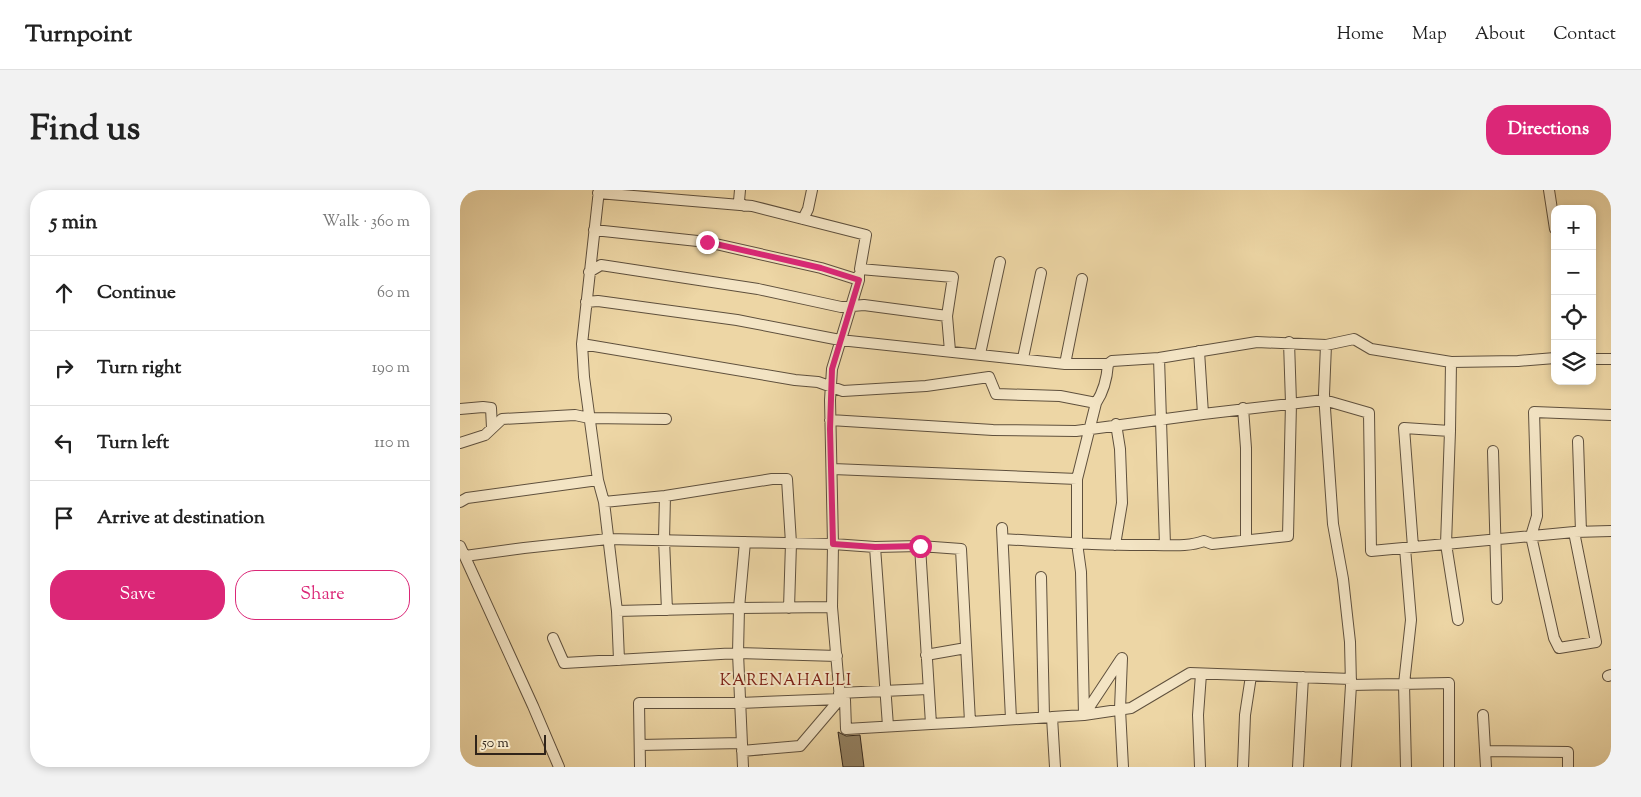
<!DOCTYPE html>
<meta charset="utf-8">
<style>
body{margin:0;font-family:"Sorts Mill Goudy",serif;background:#f2f2f2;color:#222}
.controls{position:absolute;right:15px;top:15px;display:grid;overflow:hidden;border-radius:10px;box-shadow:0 2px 8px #0003}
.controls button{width:45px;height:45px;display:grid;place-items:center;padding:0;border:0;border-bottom:1px solid #e0e0e0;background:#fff;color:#222;font:25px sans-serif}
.scale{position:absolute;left:15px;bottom:12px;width:71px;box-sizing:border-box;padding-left:5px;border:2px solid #30241a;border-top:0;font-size:14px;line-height:18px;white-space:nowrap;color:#30241a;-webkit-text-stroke:4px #f3e4c4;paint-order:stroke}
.stop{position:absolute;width:15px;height:15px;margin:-11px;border:4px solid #db2777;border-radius:50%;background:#fff}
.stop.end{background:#db2777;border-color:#fff;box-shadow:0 1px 5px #0008}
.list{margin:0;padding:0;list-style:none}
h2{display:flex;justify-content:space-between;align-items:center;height:65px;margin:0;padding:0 20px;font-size:21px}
h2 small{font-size:16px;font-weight:400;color:#767676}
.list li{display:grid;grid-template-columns:32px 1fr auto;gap:15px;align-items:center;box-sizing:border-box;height:75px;padding:0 20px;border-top:1px solid #e0e0e0}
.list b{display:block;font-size:19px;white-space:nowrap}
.list em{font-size:16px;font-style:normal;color:#767676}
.actions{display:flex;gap:10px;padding:15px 20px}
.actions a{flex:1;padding:11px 0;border:1px solid #db2777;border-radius:20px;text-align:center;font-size:18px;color:#db2777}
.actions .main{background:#db2777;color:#fff}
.icon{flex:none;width:28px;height:28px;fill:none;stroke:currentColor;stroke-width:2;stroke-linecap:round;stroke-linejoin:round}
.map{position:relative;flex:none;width:1151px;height:577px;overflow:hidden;border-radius:20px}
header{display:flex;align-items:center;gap:30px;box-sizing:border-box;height:70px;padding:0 25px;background:#fff;border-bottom:1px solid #e0e0e0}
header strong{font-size:24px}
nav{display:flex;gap:28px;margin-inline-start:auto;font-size:18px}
.intro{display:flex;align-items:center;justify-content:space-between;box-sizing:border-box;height:120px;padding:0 30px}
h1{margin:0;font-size:35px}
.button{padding:12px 22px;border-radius:20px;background:#db2777;color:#fff;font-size:18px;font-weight:700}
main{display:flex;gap:30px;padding:0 30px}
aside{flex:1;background:#fff;border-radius:20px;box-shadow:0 2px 8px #0003}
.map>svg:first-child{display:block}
.building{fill:#928162;stroke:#30241a}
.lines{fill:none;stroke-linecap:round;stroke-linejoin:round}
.minor-casing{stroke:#5f503d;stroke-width:12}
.minor{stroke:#f3e4c4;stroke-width:10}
.route{stroke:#db2777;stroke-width:6}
.labels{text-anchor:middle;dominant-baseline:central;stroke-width:4;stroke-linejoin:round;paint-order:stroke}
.neighbourhood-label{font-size:16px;letter-spacing:1px;fill:#7a1f14;stroke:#f3e4c4}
</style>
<header>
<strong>Turnpoint</strong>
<nav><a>Home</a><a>Map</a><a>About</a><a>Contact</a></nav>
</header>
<div class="intro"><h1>Find us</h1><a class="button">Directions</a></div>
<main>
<aside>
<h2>5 min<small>Walk · 360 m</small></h2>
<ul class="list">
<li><svg class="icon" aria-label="ahead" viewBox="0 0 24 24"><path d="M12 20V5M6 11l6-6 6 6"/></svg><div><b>Continue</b></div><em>60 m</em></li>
<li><svg class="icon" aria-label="right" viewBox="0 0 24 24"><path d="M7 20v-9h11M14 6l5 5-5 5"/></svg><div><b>Turn right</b></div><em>190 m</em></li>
<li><svg class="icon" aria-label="left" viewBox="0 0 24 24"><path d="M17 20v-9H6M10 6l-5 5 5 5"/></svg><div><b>Turn left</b></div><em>110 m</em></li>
<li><svg class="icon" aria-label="arrive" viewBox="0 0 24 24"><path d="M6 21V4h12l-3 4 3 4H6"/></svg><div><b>Arrive at destination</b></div></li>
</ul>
<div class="actions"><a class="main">Save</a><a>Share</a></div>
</aside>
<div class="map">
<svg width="1151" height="577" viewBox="0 0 1151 577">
<rect width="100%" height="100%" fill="#edd6a5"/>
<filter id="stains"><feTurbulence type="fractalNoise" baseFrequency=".004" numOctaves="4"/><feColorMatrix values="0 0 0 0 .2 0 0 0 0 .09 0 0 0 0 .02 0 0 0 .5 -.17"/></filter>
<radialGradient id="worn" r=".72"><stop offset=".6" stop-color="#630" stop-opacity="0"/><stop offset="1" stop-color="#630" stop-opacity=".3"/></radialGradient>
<!-- building -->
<path class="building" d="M 378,542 L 386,546 L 400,545 L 404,577 L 383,577 Z"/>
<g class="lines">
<defs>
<path id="minor" d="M 139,0 L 122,154 L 124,187 L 138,290 L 144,312 L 157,421 L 159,470
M 280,0 L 279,11 L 284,16
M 1089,0 L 1095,39
M 138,3 L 292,16 L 406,45 L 400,79 L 493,87 L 487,126 L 490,161
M 343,29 L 348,19 L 352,0
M 134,40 L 247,52 L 361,78 L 399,90 L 399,85
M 129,82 L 141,75 L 298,99 L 381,117 L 404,115 L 487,126
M 622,89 L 605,174 L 648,174 L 652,171 L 699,168 L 797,152 L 866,155 L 894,149 L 911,159 L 991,172 L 1058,171 L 1095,168
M 399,90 L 372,179 L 370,210 L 373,354 L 372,417 L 380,509 L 385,510 L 386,539 L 471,534 L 460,356
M 126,112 L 138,111 L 277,130 L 380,150 L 605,174
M 122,154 L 335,190 L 358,192 L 383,201 L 466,196 L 529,187 L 536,204 L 600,206 L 636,213
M 866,155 L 864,204 L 873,334 L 883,389 L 890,452 L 891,495 L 886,577
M 739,161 L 743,224 L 864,210 L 909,223 L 911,361 L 1114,342 L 1151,341
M 520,164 L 540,72
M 563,168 L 581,83
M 699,168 L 705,355
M 1132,169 L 1151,169
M 991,172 L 990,241 L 986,354 L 998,430
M 783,218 L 786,258 L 786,350
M 0,219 L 23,217 L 31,218 L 32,238
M 370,230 L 533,240 L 616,241 L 743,224
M 1118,251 L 1121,342
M 0,253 L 25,245 L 42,229 L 115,225 L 129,228 L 206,229
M 1033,261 L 1037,409
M 373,279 L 617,289 L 617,353 L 621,382 L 624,525 L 510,532
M 617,289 L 636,213 C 644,201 647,188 648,174
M 205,306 L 204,350 L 207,420
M 0,312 L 7,308 L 138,290
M 144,312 L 205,306 L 312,289 L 327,289 L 331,353 L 329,418
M 542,338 L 551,529
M 1114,342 L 1136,452 L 1099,458 L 1094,448 L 1071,346 L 1077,326 L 1074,222 L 1151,225
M 543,349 C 593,352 643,356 694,355 C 710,355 729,357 744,351 L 752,354 L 828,346 L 831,213 L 829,152
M 285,352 L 279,418 L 372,417
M 655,355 L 662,313 L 660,259 L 656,234
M 0,356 L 73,516 L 99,577
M 415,357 L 428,536
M 953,357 L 944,238 L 990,241
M 945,358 L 951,430 L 944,494 L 946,577
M 5,366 L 64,358 L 148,349 L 373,354 L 415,357 L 460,356 L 501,359 L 510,532 L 471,534
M 581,387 L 584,527
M 157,421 L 279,418 L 278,463 L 283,577
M 93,448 L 104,473 L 278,463 L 377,466
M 466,465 L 506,458
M 662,468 L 660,519 L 663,577
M 1148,486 L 1151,485
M 891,495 L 989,493 L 989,577
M 379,503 L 468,499
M 624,525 L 671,518 L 730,483 L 891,489
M 624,525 L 661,469
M 1023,525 L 1026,577
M 592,527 L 595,577
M 180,555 L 282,553
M 1025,561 L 1108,562 L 1108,577
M 180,577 L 179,513 L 280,513 L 380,509 L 340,556 L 282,561
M 740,577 L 738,525 L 741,484
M 783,577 L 785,525 L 791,486
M 838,577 L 843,487"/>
</defs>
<!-- minor casing -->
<use href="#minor" class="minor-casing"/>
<!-- minor -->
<use href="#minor" class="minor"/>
</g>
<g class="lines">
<!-- route -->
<path class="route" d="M 247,52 L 361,78 L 399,90 L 372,179 L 370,239 L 373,354 L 415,357 L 460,356"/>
</g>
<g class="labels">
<!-- neighbourhood labels -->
<g class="neighbourhood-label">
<text x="326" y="491">KARENAHALLI</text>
</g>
</g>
<rect width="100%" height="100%" filter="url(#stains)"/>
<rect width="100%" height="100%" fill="url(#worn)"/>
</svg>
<div class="controls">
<button>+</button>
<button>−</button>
<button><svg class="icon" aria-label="locate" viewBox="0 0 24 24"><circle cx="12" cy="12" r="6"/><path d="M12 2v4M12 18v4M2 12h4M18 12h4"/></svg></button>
<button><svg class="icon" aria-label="layers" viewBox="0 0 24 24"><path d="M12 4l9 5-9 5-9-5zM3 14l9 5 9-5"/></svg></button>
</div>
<div class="scale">50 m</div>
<div class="stop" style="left:460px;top:356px"></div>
<div class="stop end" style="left:247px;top:52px"></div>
</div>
</main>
